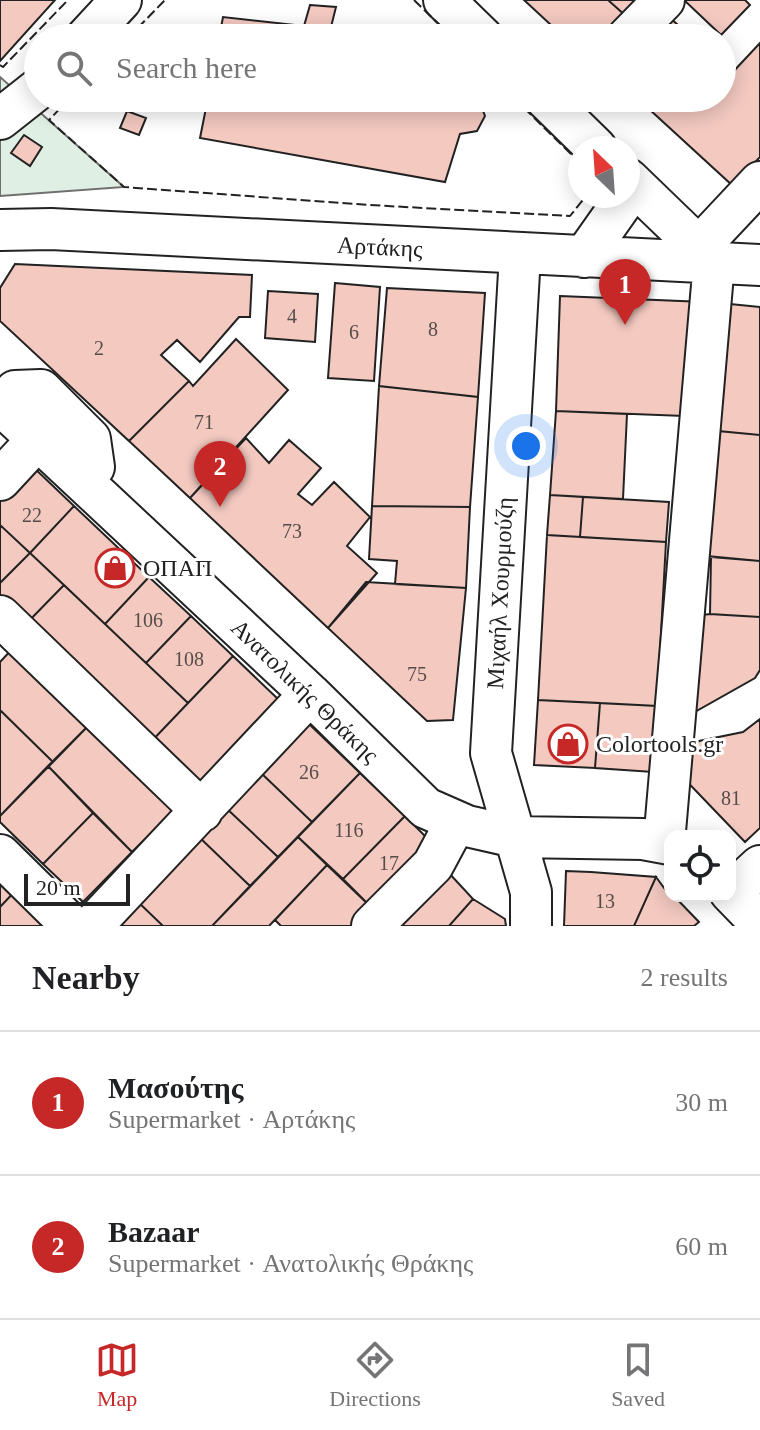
<!DOCTYPE html>
<meta charset="utf-8">
<style>
body{margin:0;font-family:Georgia,serif;background:#f6f6f6;color:#202124}
.controls{position:absolute;right:24px;bottom:24px;display:grid;overflow:hidden;border-radius:16px;box-shadow:0 4px 20px #0003}
.controls button{width:72px;height:72px;display:grid;place-items:center;padding:0;border:0;border-bottom:2px solid #e0e0e0;background:#fff;color:#202124;font:40px sans-serif}
.compass{position:absolute;left:568px;top:136px;width:72px;height:72px;border-radius:50%;background:#fff;box-shadow:0 4px 20px #0003;rotate:335deg}
.scale{position:absolute;left:24px;bottom:20px;width:106px;box-sizing:border-box;padding-left:8px;border:4px solid #222;border-top:0;font-size:22px;line-height:28px;white-space:nowrap;color:#222;-webkit-text-stroke:6px #fff;paint-order:stroke}
.you{position:absolute;left:526px;top:446px;width:28px;height:28px;margin:-20px;border:6px solid #fff;border-radius:50%;background:#1a73e8;box-shadow:0 0 0 12px #1a73e833}
.badge{display:grid;place-items:center;width:52px;height:52px;border-radius:50%;background:#c62828;color:#fff;font-size:26px;font-weight:700}
.pin{position:absolute;translate:-50% -66px;filter:drop-shadow(0 2px 4px #0008)}
.pin::after{content:'';position:absolute;top:42px;width:28px;height:24px;background:inherit;clip-path:polygon(0 0,100% 0,50% 100%)}
.list{margin:0;padding:0;list-style:none}
h2{display:flex;justify-content:space-between;align-items:center;height:104px;margin:0;padding:0 32px;font-size:34px}
h2 small{font-size:26px;font-weight:400;color:#757577}
.list li{display:grid;grid-template-columns:52px 1fr auto;gap:24px;align-items:center;box-sizing:border-box;height:144px;padding:0 32px;border-top:2px solid #e0e0e0}
.list b{display:block;font-size:30px;white-space:nowrap}
.list p{margin:0;font-size:26px;white-space:nowrap;color:#757577}
.list em{font-size:26px;font-style:normal;color:#757577}
.icon{flex:none;width:44px;height:44px;fill:none;stroke:currentColor;stroke-width:2;stroke-linecap:round;stroke-linejoin:round}
.map{position:relative;flex:none;width:760px;height:926px;overflow:hidden}
.search{position:absolute;background:#fff;box-shadow:0 4px 20px #0003;left:24px;right:24px;top:24px;height:88px;display:flex;align-items:center;gap:20px;box-sizing:border-box;padding:0 28px;border-radius:44px;color:#757577;font-size:30px}
.sheet{height:392px;background:#fff}
nav{display:flex;justify-content:space-around;align-items:center;box-sizing:border-box;height:112px;border-top:2px solid #e0e0e0;background:#fff;font-size:22px;color:#757577}
nav a{display:grid;justify-items:center;gap:4px}
nav .on{color:#c62828}
.map>svg:first-child{display:block}
.green{fill:#e0efe3;stroke:#6f6f6f;stroke-width:2}
.building{fill:#f3c9c0;stroke:#222;stroke-width:2}
.lines{fill:none;stroke-linecap:round;stroke-linejoin:round}
.minor-casing{stroke:#222;stroke-width:44}
.minor{stroke:#fff;stroke-width:40}
.fence{stroke:#222;stroke-width:2;stroke-dasharray:10 4;stroke-linecap:butt}
.labels{text-anchor:middle;dominant-baseline:central;stroke-width:6;stroke-linejoin:round;paint-order:stroke}
.number-label{font-size:20px;fill:#564c4a}
.street-label{font-size:24px;fill:#222;stroke:#fff}
.poi-label{font-size:24px;fill:#222;stroke:#fff;text-anchor:start}
</style>
<div class="map">
<svg width="760" height="926" viewBox="0 0 760 926">
<rect width="100%" height="100%" fill="#fff"/>
<!-- green -->
<path class="green" d="M 0,77 L 124,187 L 0,196 Z"/>
<!-- building -->
<path class="building" d="M 0,0 L 55,0 L 0,61 Z
M 524,0 L 608,0 L 626,16 L 605,38 L 565,38 Z
M 608,0 L 641,0 L 626,16 Z
M 684,0 L 745,0 L 750,5 L 721,35 Z
M 310,5 L 336,7 L 330,31 L 360,38 L 219,38 L 223,17 L 304,26 Z
M 666,14 L 692,38 L 644,38 Z
M 760,43 L 760,157 L 733,186 L 637,98 L 722,98 L 722,66 L 731,74 Z
M 208,98 L 478,98 L 485,116 L 477,131 L 460,134 L 445,182 L 200,138 Z
M 127,111 L 146,118 L 139,135 L 120,128 Z
M 24,135 L 42,147 L 30,166 L 11,153 Z
M 15,264 L 252,275 L 250,317 L 239,317 L 200,362 L 177,340 L 161,355 L 189,381 L 129,441 L 0,321 L 0,288 Z
M 335,283 L 380,287 L 374,381 L 328,378 Z
M 387,288 L 485,293 L 478,397 L 379,386 Z
M 268,291 L 318,294 L 315,342 L 265,338 Z
M 560,296 L 704,302 L 684,416 L 556,411 Z
M 720,303 L 760,307 L 760,435 L 708,430 Z
M 236,339 L 288,390 L 190,498 L 129,441 L 189,381 L 193,386 Z
M 379,386 L 478,397 L 470,507 L 372,506 Z
M 556,411 L 627,414 L 623,499 L 550,495 Z
M 708,430 L 760,435 L 760,561 L 696,555 Z
M 246,438 L 269,463 L 289,440 L 321,468 L 298,494 L 312,505 L 334,482 L 370,517 L 347,546 L 377,573 L 328,628 L 190,498 Z
M 30,464 L 74,506 L 30,553 L 0,525 L 0,496 Z
M 550,495 L 583,497 L 580,537 L 547,535 Z
M 583,497 L 669,502 L 666,542 L 580,537 Z
M 74,506 L 149,577 L 105,624 L 30,553 Z
M 372,506 L 470,507 L 466,588 L 395,584 L 397,561 L 369,559 Z
M 0,525 L 30,553 L 0,583 Z
M 547,535 L 666,542 L 657,706 L 538,700 Z
M 30,553 L 64,585 L 22,628 L 0,607 L 0,583 Z
M 711,557 L 760,561 L 760,617 L 710,614 Z
M 149,577 L 191,616 L 146,663 L 105,624 Z
M 366,582 L 466,588 L 453,720 L 427,721 L 328,628 Z
M 64,585 L 188,703 L 147,746 L 22,628 Z
M 710,614 L 760,617 L 760,670 L 755,678 L 684,718 L 686,617 Z
M 191,616 L 233,656 L 188,703 L 146,663 Z
M 15,646 L 92,722 L 53,762 L 0,710 L 0,662 Z
M 233,656 L 279,700 L 194,789 L 147,746 Z
M 538,700 L 600,703 L 595,768 L 534,765 Z
M 600,703 L 657,706 L 653,772 L 595,768 Z
M 0,710 L 53,762 L 0,816 Z
M 760,719 L 760,828 L 745,842 L 673,767 L 699,741 L 743,732 Z
M 92,722 L 178,806 L 132,852 L 48,766 Z
M 307,722 L 360,773 L 312,822 L 259,771 Z
M 48,766 L 93,813 L 43,864 L 0,822 L 0,816 Z
M 259,771 L 312,822 L 278,857 L 225,807 Z
M 360,773 L 405,816 L 343,879 L 298,837 Z
M 225,807 L 278,857 L 250,886 L 197,835 Z
M 93,813 L 132,852 L 83,902 L 43,864 Z
M 405,816 L 435,846 L 372,908 L 343,879 Z
M 197,835 L 250,886 L 212,926 L 163,926 L 135,899 Z
M 298,837 L 327,865 L 269,926 L 212,926 Z
M 327,865 L 372,908 L 354,926 L 281,926 L 275,920 Z
M 0,871 L 18,888 L 0,907 Z
M 566,871 L 591,872 L 656,877 L 634,926 L 564,926 Z
M 448,872 L 473,899 L 449,926 L 391,926 Z
M 656,877 L 670,896 L 674,896 L 699,922 L 694,926 L 634,926 Z
M 18,888 L 57,926 L 0,926 L 0,907 Z
M 135,899 L 163,926 L 109,926 Z
M 473,899 L 505,919 L 506,926 L 449,926 Z"/>
<g class="lines">
<defs>
<path id="minor" d="M 444,0 L 483,38
M 86,38 L 121,0
M 627,38 L 664,0
M 545,98 L 596,148
M 0,119 L 38,89
M 628,179 L 714,262
M 0,230 L 51,229 L 760,265
M 699,247 L 760,182
M 520,255 L 491,753 L 531,892 L 531,926
M 584,257 L 627,196
M 15,391 L 41,390 L 90,439 L 94,467
M 0,404 L 310,694 L 426,808 L 467,826 L 515,837 L 643,839 L 670,844
M 0,480 L 38,439
M 0,616 L 202,811
M 664,843 L 714,262
M 0,855 L 72,926
M 730,892 L 760,923
M 731,893 L 760,866
M 92,926 L 310,694
M 372,926 L 433,865 L 456,822"/>
</defs>
<!-- minor casing -->
<use href="#minor" class="minor-casing"/>
<!-- minor -->
<use href="#minor" class="minor"/>
<!-- fence -->
<path class="fence" d="M 414,0 L 453,38
M 128,38 L 165,0
M 0,65 L 3,67 L 68,0
M 70,98 L 49,120 L 124,187 L 369,205 L 570,216 L 586,196
M 514,98 L 580,163"/>
</g>
<!-- icons -->
<defs>
<symbol id="shop-ring" viewBox="-11 -11 22 22"><circle r="9.5" fill="#fff" stroke="#c62828" stroke-width="1.5"/><path d="M-5-2.5h2.3a2.7 3.5 0 0 1 5.4 0H5L5.5 6h-11ZM-1.5-2.5h3a1.5 2.3 0 0 0-3 0Z" fill="#c62828"/></symbol>
</defs>
<g fill-rule="evenodd">
<use href="#shop-ring" x="93" y="546" width="44" height="44"/>
<use href="#shop-ring" x="546" y="722" width="44" height="44"/>
</g>
<g class="labels">
<!-- number labels -->
<g class="number-label">
<text x="292" y="316">4</text>
<text x="433" y="329">8</text>
<text x="354" y="332">6</text>
<text x="99" y="348">2</text>
<text x="204" y="422">71</text>
<text x="32" y="515">22</text>
<text x="292" y="531">73</text>
<text x="148" y="620">106</text>
<text x="189" y="659">108</text>
<text x="417" y="674">75</text>
<text x="309" y="772">26</text>
<text x="731" y="798">81</text>
<text x="349" y="830">116</text>
<text x="389" y="863">17</text>
<text x="605" y="901">13</text>
</g>
<!-- street labels -->
<g class="street-label">
<text transform="translate(380 247) rotate(3)">Αρτάκης</text>
<text transform="translate(500 593) rotate(-87)">Μιχαήλ Χουρμούζη</text>
<text transform="translate(305 691) rotate(44)">Ανατολικής Θράκης</text>
</g>
<!-- poi labels -->
<g class="poi-label">
<text x="143" y="568">ΟΠΑΠ</text>
<text x="596" y="744">Colortools.gr</text>
</g>
</g>
</svg>
<div class="controls">
<button><svg class="icon" aria-label="locate" viewBox="0 0 24 24"><circle cx="12" cy="12" r="6"/><path d="M12 2v4M12 18v4M2 12h4M18 12h4"/></svg></button>
</div>
<svg class="compass" viewBox="-18 -18 36 36"><path d="M0-13l5 13h-10z" fill="#e53935"/><path d="M0 13l5-13h-10z" fill="#757577"/></svg>
<div class="scale">20 m</div>
<div class="you"></div>
<div class="pin badge" style="left:625px;top:325px">1</div>
<div class="pin badge" style="left:220px;top:507px">2</div>
<div class="search"><svg class="icon" aria-label="search" viewBox="0 0 24 24"><circle cx="10" cy="10" r="6"/><path d="M15 15l6 6"/></svg>Search here</div>
</div>
<section class="sheet">
<h2>Nearby<small>2 results</small></h2>
<ul class="list">
<li><span class="badge">1</span><div><b>Μασούτης</b><p>Supermarket · Αρτάκης</p></div><em>30 m</em></li>
<li><span class="badge">2</span><div><b>Bazaar</b><p>Supermarket · Ανατολικής Θράκης</p></div><em>60 m</em></li>
</ul>
</section>
<nav>
<a class="on"><svg class="icon" aria-label="map" viewBox="0 0 24 24"><path d="M3 6l6-2 6 2 6-2v14l-6 2-6-2-6 2zM9 4v14M15 6v14"/></svg>Map</a>
<a><svg class="icon" aria-label="directions" viewBox="0 0 24 24"><path d="M12 3l9 9-9 9-9-9zM9 14v-3h6M13 9l2 2-2 2"/></svg>Directions</a>
<a><svg class="icon" aria-label="saved" viewBox="0 0 24 24"><path d="M7 4h10v16l-5-4-5 4z"/></svg>Saved</a>
</nav>
